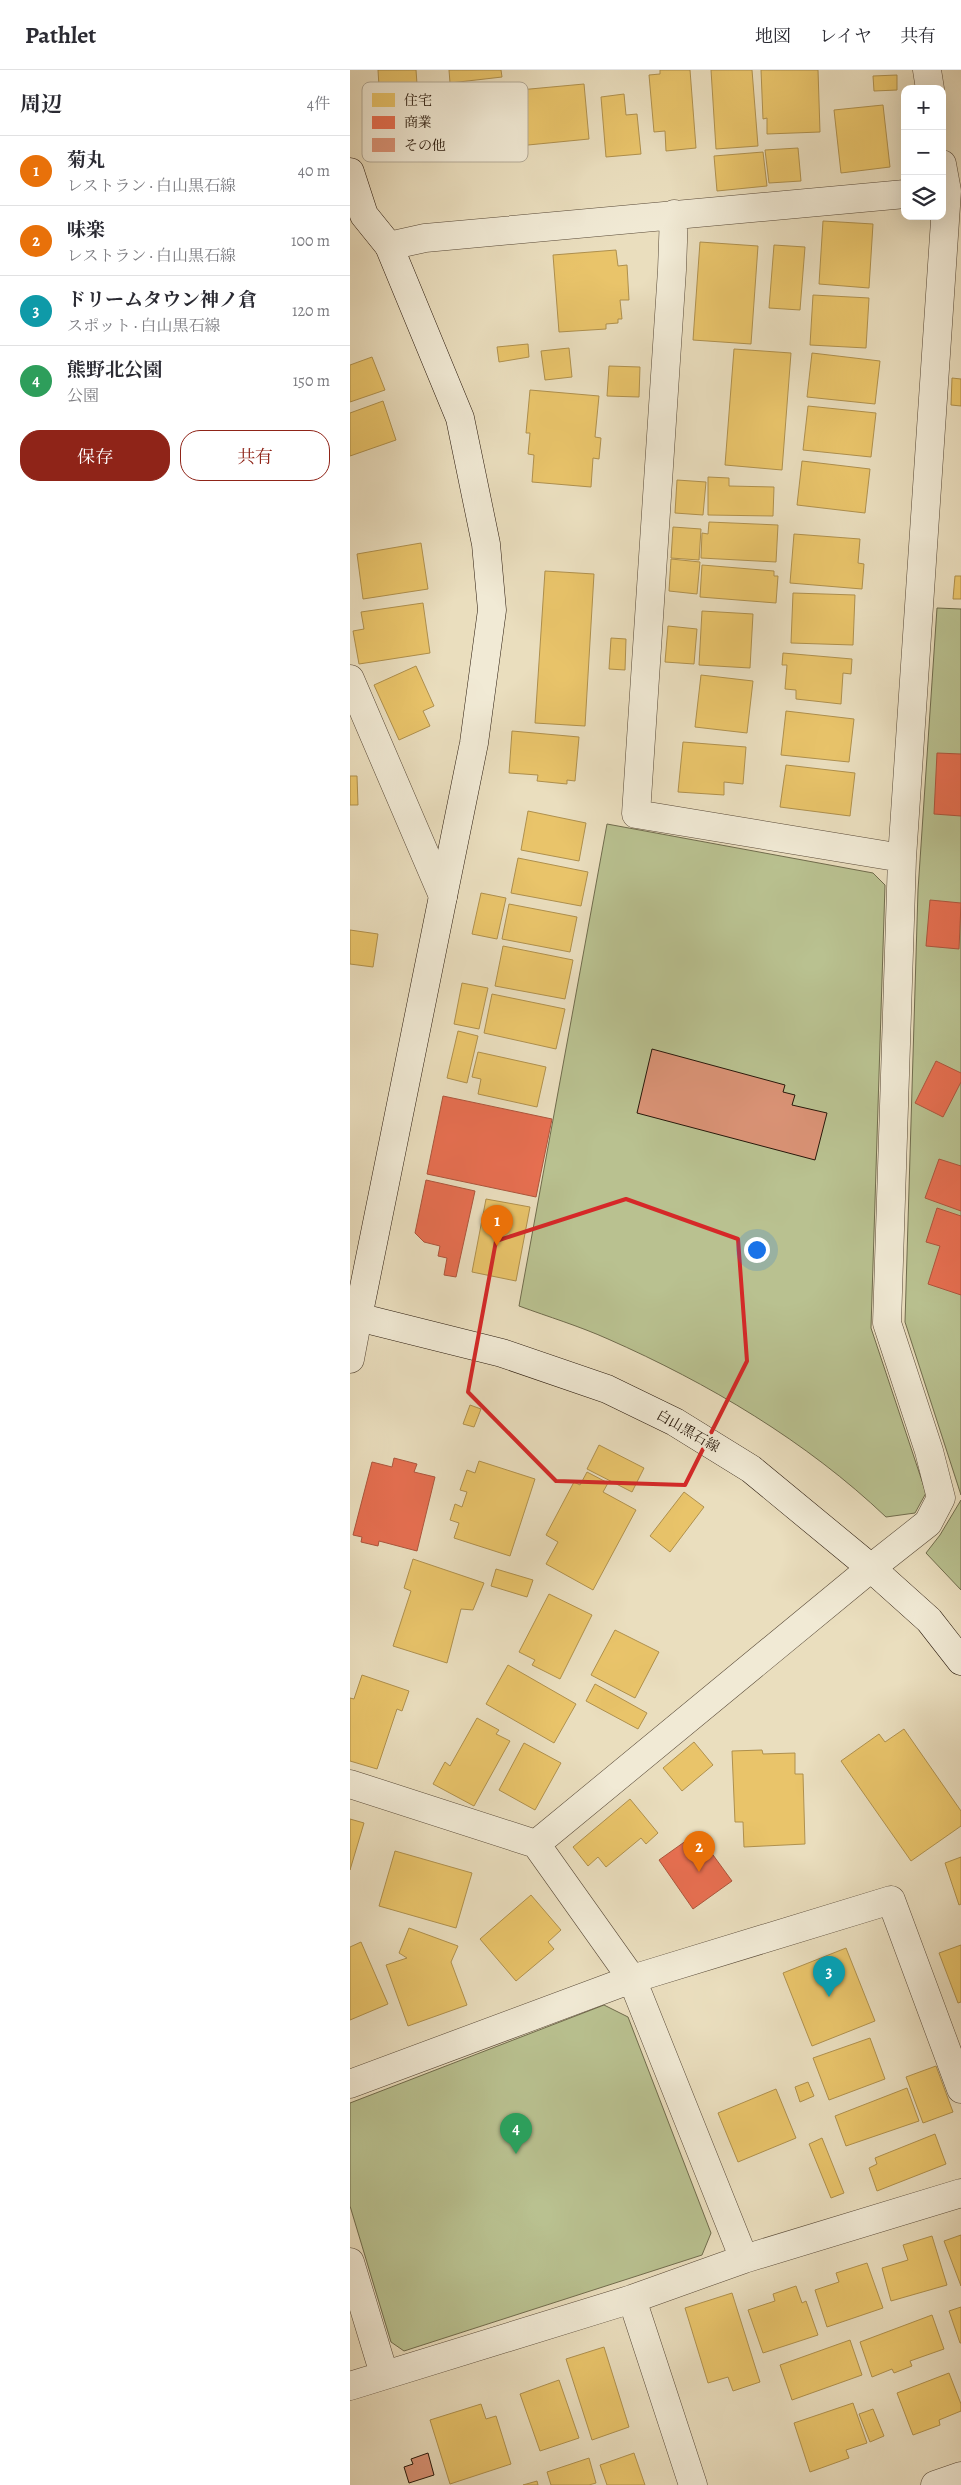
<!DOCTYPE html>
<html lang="ja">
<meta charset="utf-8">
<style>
body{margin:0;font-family:Alegreya,"Noto Serif JP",serif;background:#f7f7f7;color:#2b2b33}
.controls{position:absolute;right:15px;top:15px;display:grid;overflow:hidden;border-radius:10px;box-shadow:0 5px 20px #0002}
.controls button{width:45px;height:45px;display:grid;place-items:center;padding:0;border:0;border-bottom:1px solid #e1e1e2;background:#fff;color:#2b2b33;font:25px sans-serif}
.you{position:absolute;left:406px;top:1179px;width:18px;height:18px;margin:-12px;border:4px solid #fff;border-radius:50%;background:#1a73e8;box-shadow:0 0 0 8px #1a73e833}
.badge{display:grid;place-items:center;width:32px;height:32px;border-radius:50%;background:#8f2418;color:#fff;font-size:16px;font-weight:700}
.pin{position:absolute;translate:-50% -41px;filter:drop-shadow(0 1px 2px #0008)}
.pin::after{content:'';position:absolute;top:26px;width:18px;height:15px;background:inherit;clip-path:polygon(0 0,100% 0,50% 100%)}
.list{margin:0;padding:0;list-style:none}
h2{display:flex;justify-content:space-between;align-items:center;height:65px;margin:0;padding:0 20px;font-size:21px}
h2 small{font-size:16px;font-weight:400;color:#7c7c81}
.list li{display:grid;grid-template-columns:32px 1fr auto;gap:15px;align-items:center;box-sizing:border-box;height:70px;padding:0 20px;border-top:1px solid #e1e1e2}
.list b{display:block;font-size:19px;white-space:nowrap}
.list p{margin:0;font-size:16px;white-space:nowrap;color:#7c7c81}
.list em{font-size:16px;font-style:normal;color:#7c7c81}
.actions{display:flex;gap:10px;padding:15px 20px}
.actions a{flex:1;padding:11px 0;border:1px solid #8f2418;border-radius:20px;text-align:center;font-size:18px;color:#8f2418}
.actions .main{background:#8f2418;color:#fff}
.icon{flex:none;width:28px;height:28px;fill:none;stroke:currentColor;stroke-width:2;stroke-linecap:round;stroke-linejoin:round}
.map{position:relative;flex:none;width:611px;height:2415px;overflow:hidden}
header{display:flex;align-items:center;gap:30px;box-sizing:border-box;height:70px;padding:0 25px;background:#fff;border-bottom:1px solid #e1e1e2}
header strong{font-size:24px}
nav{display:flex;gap:28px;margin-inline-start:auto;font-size:18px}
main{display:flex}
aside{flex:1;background:#fff}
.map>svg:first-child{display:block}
.green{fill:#b9c190;stroke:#706c4d}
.homes{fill:#e9c46a;stroke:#af904d}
.shops{fill:#e76f51;stroke:#ad553c}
.building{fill:#da9376;stroke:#27170a}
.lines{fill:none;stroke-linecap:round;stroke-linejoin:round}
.street-casing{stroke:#584937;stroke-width:29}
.secondary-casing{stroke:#27170a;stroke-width:29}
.street{stroke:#f1ead5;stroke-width:28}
.secondary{stroke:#f1ead5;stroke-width:28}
.marked{fill:none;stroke:#d62828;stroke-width:4;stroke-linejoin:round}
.labels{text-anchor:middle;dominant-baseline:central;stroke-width:5;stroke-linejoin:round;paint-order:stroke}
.street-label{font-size:14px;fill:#27170a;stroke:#f1ead5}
.key{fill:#f1ead5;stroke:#b4ab98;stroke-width:1}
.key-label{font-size:14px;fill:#27170a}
</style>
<header>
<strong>Pathlet</strong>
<nav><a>地図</a><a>レイヤ</a><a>共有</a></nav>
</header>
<main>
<aside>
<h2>周辺<small>4件</small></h2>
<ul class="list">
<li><span class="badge" style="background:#e8710a">1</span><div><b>菊丸</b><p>レストラン · 白山黒石線</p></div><em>40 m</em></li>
<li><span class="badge" style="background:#e8710a">2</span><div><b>味楽</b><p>レストラン · 白山黒石線</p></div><em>100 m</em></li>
<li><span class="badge" style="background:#0f9aa8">3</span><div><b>ドリームタウン神ノ倉</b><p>スポット · 白山黒石線</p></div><em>120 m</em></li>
<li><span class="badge" style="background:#2e9e5b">4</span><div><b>熊野北公園</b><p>公園</p></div><em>150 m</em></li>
</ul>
<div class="actions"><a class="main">保存</a><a>共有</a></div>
</aside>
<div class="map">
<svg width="611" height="2415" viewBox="0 0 611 2415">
<rect width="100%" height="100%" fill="#eadebe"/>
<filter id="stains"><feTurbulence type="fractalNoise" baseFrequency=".004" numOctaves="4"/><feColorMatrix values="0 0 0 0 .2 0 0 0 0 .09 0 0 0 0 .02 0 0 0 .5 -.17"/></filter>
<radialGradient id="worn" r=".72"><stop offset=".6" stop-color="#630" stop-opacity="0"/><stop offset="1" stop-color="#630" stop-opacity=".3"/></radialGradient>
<!-- green -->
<path class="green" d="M 587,538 L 611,539 L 611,1425 L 555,1252 L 568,820 Z
M 257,754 L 523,803 L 535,815 L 521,1258 L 576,1423 L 565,1443 L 536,1447 C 456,1371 358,1313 258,1269 C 229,1256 199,1247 169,1236 Z
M 611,1430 L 611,1520 L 576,1483 L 590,1465 Z
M 254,1935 L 278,1947 L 361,2163 L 352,2185 L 54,2281 L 41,2272 L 0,2136 L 0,2033 Z"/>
<!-- homes -->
<path class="homes" d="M 28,0 L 66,0 L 67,14 L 29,17 Z
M 99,0 L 151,0 L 152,7 L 100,13 Z
M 310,0 L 340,0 L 346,78 L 316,81 L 315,61 L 304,62 L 299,5 L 310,4 Z
M 361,0 L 402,0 L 408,76 L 366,79 Z
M 411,0 L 468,0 L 470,62 L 417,64 L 417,48 L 413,49 Z
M 547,5 L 547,20 L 524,21 L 523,6 Z
M 234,14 L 239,69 L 56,87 L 51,31 Z
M 274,24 L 276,45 L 287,44 L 291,84 L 256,87 L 251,27 Z
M 533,35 L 540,97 L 491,103 L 484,40 Z
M 448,78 L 451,111 L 419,113 L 415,80 Z
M 413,82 L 417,116 L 367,121 L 364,86 Z
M 473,151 L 523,154 L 519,218 L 469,214 Z
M 350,172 L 408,176 L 401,274 L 343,270 Z
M 424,175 L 455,177 L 450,240 L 419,238 Z
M 266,180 L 268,196 L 277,195 L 279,230 L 270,230 L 272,249 L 268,249 L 268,253 L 256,254 L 256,259 L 209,262 L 203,185 Z
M 463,225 L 519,228 L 516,278 L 460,275 Z
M 178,274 L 179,287 L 149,292 L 147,277 Z
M 219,278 L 222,307 L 195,310 L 191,281 Z
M 384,279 L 441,283 L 432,400 L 375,395 Z
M 462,283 L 530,291 L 525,334 L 457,327 Z
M 22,287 L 35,320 L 0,332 L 0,295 Z
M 259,296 L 290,297 L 289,327 L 257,326 Z
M 602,308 L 611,309 L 611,336 L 601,335 Z
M 180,320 L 249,326 L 245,367 L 251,368 L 249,389 L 243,388 L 241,417 L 182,412 L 184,385 L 178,384 L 180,363 L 176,363 Z
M 33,331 L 46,370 L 0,386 L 0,343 Z
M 458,336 L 526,343 L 521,387 L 453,380 Z
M 452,391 L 520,399 L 515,443 L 447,435 Z
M 358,407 L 379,408 L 379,416 L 424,417 L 423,446 L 358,445 Z
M 327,410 L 356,412 L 353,445 L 325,443 Z
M 359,452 L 428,455 L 426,492 L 351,488 L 352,463 L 358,464 Z
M 323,457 L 351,459 L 349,490 L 321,488 Z
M 444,464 L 510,469 L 508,493 L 514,494 L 512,519 L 440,513 Z
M 71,473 L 78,519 L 13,529 L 7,484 Z
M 321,489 L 350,492 L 347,524 L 319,521 Z
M 352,495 L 424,501 L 424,506 L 428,506 L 426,533 L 350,527 Z
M 195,501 L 244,504 L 235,656 L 185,653 Z
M 605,506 L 611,506 L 611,529 L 603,529 Z
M 443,523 L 505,525 L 503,575 L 441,573 Z
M 73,533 L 80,583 L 9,594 L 3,561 L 14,559 L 11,542 Z
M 352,541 L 403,544 L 400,598 L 349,595 Z
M 318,556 L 347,559 L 344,594 L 315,592 Z
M 261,568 L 276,569 L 275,600 L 259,599 Z
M 433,583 L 502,589 L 501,604 L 493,603 L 491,634 L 446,629 L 446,620 L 435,619 L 437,595 L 432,595 Z
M 66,596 L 84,636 L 73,641 L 80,656 L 49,670 L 24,615 Z
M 351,605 L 403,611 L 397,663 L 345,657 Z
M 436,641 L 504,649 L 499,692 L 431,685 Z
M 162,661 L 229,667 L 225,711 L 217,710 L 217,714 L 187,711 L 188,705 L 159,703 Z
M 333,672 L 396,677 L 393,714 L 374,712 L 374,725 L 328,722 Z
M 436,695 L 505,703 L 500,746 L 430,737 Z
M 0,706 L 7,706 L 8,735 L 0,735 Z
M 178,741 L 236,753 L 229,791 L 171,780 Z
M 168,788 L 238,802 L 231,836 L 161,823 Z
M 131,823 L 156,828 L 147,869 L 122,864 Z
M 159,834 L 227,847 L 220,882 L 152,869 Z
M 0,860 L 28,864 L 23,897 L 0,894 Z
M 153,876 L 223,890 L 215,929 L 145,916 Z
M 112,913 L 138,918 L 129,959 L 104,954 Z
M 142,924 L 215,939 L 206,979 L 134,963 Z
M 108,961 L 128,966 L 117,1013 L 97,1008 Z
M 128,982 L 196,997 L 187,1037 L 128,1024 L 131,1009 L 122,1007 Z
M 136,1129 L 180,1137 L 166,1211 L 122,1202 Z
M 120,1335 L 131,1339 L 124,1357 L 113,1354 Z
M 249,1375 L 294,1398 L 282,1422 L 237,1399 Z
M 129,1391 L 185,1409 L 160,1486 L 104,1468 L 109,1453 L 100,1450 L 105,1434 L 112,1437 L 117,1422 L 110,1420 L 117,1400 L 125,1403 Z
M 237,1402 L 258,1413 L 253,1422 L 286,1440 L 243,1520 L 196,1494 L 208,1472 L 196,1465 L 224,1412 L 230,1415 Z
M 334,1422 L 354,1437 L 320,1482 L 300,1466 Z
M 63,1489 L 134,1513 L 123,1540 L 111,1539 L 97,1593 L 43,1576 L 61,1521 L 54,1518 Z
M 146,1499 L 183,1510 L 177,1527 L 141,1516 Z
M 199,1524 L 242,1545 L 210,1609 L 182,1595 L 185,1590 L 169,1582 Z
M 265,1560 L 309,1582 L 285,1628 L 241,1605 Z
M 158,1595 L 226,1634 L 204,1673 L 136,1634 Z
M 12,1605 L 59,1621 L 52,1641 L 47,1639 L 27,1699 L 0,1691 L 0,1628 L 4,1629 Z
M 245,1614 L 297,1643 L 288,1659 L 236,1631 Z
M 127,1648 L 149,1660 L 146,1664 L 160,1671 L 124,1736 L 83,1714 L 95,1692 L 100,1696 Z
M 554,1659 L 611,1741 L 611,1756 L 561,1791 L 491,1691 L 529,1664 L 535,1672 Z
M 344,1672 L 363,1695 L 332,1721 L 313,1698 Z
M 174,1673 L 211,1693 L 185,1740 L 149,1720 Z
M 412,1680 L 413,1684 L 445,1683 L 445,1704 L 453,1704 L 455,1774 L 394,1777 L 393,1752 L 385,1752 L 382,1681 Z
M 280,1729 L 308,1763 L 296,1774 L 291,1768 L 256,1797 L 248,1787 L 238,1796 L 223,1777 Z
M 0,1749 L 14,1753 L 0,1800 Z
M 45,1781 L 122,1803 L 106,1858 L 29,1836 Z
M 611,1787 L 611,1834 L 609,1835 L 595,1793 Z
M 181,1825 L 211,1860 L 198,1872 L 204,1879 L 166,1911 L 130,1869 Z
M 59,1858 L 108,1876 L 101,1892 L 117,1935 L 58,1956 L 36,1895 L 57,1888 L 49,1883 Z
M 11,1872 L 38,1934 L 0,1950 L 0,1877 Z
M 611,1875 L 611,1932 L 608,1933 L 589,1883 Z
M 496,1878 L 525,1951 L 462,1976 L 433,1903 Z
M 520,1968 L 535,2009 L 479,2030 L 463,1988 Z
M 586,1996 L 603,2042 L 573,2053 L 556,2007 Z
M 458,2012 L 464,2026 L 450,2032 L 445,2017 Z
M 557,2018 L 569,2051 L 496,2076 L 485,2046 Z
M 426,2019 L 446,2068 L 388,2092 L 368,2043 Z
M 585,2064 L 596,2094 L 527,2121 L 519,2098 L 527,2094 L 525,2088 Z
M 472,2068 L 494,2123 L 481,2128 L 459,2074 Z
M 611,2165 L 611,2216 L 594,2171 Z
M 582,2166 L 597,2215 L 541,2231 L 532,2198 L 558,2190 L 553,2175 Z
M 517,2193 L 533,2238 L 477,2257 L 465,2220 L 489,2212 L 486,2203 Z
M 446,2216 L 452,2233 L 456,2231 L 468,2265 L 413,2283 L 398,2240 L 425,2231 L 423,2224 Z
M 382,2223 L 410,2312 L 383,2321 L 378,2307 L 358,2313 L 335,2238 Z
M 611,2237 L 611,2273 L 610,2273 L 599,2241 Z
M 582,2245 L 594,2279 L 560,2291 L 562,2296 L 544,2303 L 542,2299 L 522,2307 L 510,2272 Z
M 500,2270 L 512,2305 L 442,2330 L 430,2295 Z
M 254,2277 L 279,2357 L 242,2370 L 216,2289 Z
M 599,2303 L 611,2334 L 611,2341 L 589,2350 L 590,2355 L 563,2365 L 547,2323 Z
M 209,2310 L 229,2368 L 190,2381 L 170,2324 Z
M 503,2333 L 517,2373 L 496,2380 L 499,2388 L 460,2402 L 444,2353 Z
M 131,2334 L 136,2349 L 146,2346 L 161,2394 L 100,2414 L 80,2350 Z
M 523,2339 L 534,2366 L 520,2372 L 509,2344 Z
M 284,2383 L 295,2415 L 257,2415 L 250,2395 Z
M 239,2388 L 246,2413 L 239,2415 L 201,2415 L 197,2402 Z
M 187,2411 L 188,2415 L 173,2415 Z"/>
<!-- shops -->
<path class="shops" d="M 587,683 L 611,684 L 611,746 L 584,744 Z
M 580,830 L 611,833 L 609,879 L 576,876 Z
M 586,991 L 611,1003 L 611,1012 L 593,1047 L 565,1033 Z
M 93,1026 L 202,1049 L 186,1127 L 77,1104 Z
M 589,1089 L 611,1096 L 611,1141 L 575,1128 Z
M 76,1110 L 125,1121 L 106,1207 L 94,1205 L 97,1188 L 88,1186 L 90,1176 L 74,1172 L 65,1163 Z
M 587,1138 L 611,1146 L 611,1225 L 578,1214 L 590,1176 L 576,1172 Z
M 44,1388 L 67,1394 L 64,1402 L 85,1407 L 67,1481 L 29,1471 L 28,1476 L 11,1472 L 12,1467 L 3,1465 L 22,1392 L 42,1397 Z
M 347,1763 L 382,1811 L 343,1839 L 309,1790 Z"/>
<!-- building -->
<path class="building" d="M 302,979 L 435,1015 L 433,1022 L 445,1025 L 442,1035 L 477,1043 L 465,1090 L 287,1043 Z
M 78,2383 L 84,2405 L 59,2413 L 54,2397 L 63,2394 L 61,2389 Z"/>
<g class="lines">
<defs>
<path id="street" d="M 577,0 L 580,19
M 324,144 L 322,200 L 286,744 L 552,788
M 39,176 L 75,168 L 555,124
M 0,609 L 93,826
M 0,1289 L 8,1247
M 0,1714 L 186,1774 L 282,1909 L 394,2189
M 186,1774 L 521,1498 L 578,1453 L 591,1428 L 579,1381 L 537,1253 L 552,788 L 597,121 L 592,94
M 0,2014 L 282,1909 L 541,1830 L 611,2019
M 0,2192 L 34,2304
M 282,2229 L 343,2415
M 0,2316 L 282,2229 L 394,2189 L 611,2123
M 585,2415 L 611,2406"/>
<path id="secondary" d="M 0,102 L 14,145 L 39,176 L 110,348 L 136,474 L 142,540 L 124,673 L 8,1247
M 0,1245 L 152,1283 L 257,1319 L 325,1352 L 401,1399 L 521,1498 L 579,1550 L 611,1591"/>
</defs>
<!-- street casing -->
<use href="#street" class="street-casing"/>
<!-- secondary casing -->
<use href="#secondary" class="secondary-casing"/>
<!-- street -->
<use href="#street" class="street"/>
<!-- secondary -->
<use href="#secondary" class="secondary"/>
</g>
<!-- marked area -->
<path class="marked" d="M 276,1129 L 388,1169 L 397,1291 L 335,1415 L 206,1411 L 118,1322 L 146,1171 Z"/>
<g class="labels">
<!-- street labels -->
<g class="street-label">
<text transform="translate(338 1361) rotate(30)">白山黒石線</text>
</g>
</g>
<!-- legend -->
<rect x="12" y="12" width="166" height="80" rx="8" class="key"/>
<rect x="22" y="23" width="23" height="14" fill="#e9c46a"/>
<rect x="22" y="46" width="23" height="13" fill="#e76f51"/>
<rect x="22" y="68" width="23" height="14" fill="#da9376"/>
<g class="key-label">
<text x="54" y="35">住宅</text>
<text x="54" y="57">商業</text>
<text x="54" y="80">その他</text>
</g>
<rect width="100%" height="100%" filter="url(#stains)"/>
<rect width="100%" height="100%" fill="url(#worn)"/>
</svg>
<div class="controls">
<button>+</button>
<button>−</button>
<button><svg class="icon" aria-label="layers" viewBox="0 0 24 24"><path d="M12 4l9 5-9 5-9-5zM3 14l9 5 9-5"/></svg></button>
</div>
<div class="you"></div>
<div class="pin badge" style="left:147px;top:1176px;background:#e8710a">1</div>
<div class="pin badge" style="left:349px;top:1802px;background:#e8710a">2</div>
<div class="pin badge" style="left:479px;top:1927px;background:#0f9aa8">3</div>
<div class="pin badge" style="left:166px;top:2084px;background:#2e9e5b">4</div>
</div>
</main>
